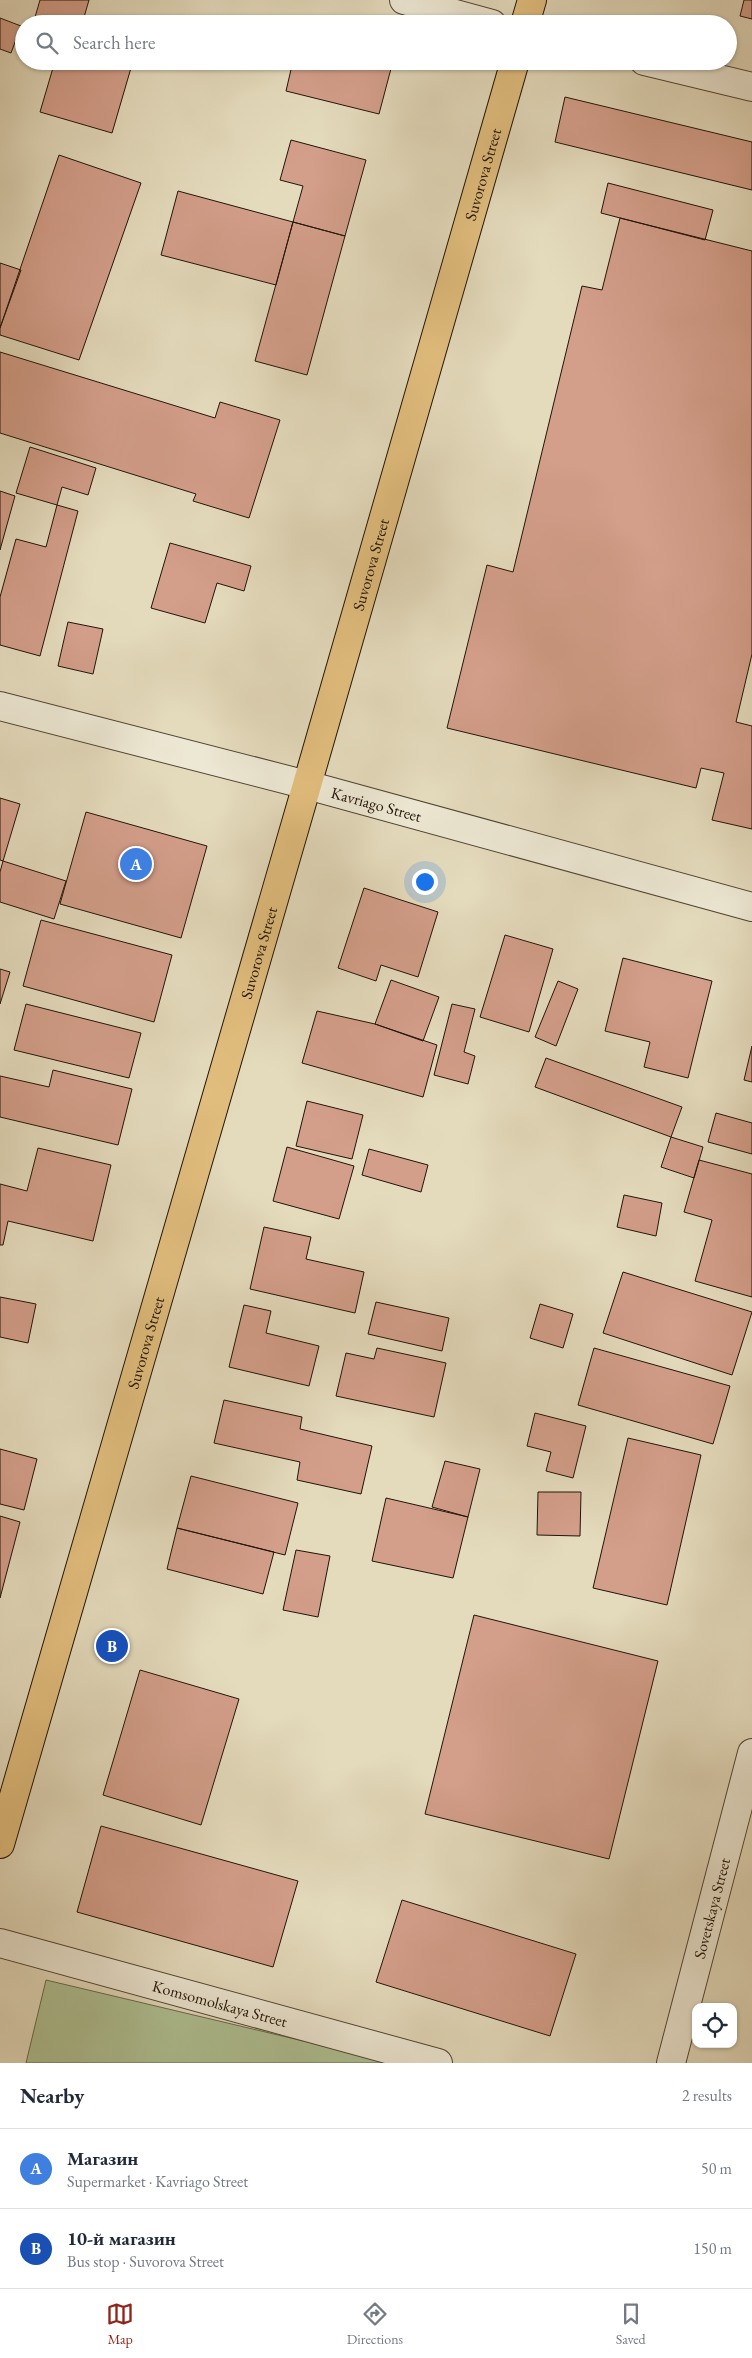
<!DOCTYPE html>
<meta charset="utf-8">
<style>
body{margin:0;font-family:"EB Garamond",serif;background:#f2f2f3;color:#1f2937}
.controls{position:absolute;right:15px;bottom:15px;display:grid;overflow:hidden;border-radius:10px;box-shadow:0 1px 4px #0004}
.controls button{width:45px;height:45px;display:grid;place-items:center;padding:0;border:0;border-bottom:1px solid #e0e1e3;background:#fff;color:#1f2937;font:25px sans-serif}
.you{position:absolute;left:424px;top:881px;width:18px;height:18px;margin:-12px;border:4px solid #fff;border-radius:50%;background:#1a73e8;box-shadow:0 0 0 8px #1a73e833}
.badge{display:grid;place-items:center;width:32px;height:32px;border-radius:50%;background:#8f2418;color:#fff;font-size:16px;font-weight:700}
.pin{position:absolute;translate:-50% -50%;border:2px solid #fff;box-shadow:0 1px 5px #0006}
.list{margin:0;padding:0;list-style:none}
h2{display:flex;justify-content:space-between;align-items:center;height:65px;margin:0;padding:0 20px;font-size:21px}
h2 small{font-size:16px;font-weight:400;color:#747a83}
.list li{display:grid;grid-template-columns:32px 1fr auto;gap:15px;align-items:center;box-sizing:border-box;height:80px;padding:0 20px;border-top:1px solid #e0e1e3}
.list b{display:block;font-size:19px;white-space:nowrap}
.list p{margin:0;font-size:16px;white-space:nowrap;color:#747a83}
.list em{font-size:16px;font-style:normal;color:#747a83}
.icon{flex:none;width:28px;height:28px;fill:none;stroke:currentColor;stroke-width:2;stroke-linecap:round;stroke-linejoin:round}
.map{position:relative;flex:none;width:752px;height:2063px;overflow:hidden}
.search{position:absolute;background:#fff;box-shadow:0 1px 4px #0004;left:15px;right:15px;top:15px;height:55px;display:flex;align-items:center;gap:12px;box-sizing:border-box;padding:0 18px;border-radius:28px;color:#747a83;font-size:19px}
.sheet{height:225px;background:#fff}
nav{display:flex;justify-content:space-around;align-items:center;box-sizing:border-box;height:70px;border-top:1px solid #e0e1e3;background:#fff;font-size:14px;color:#747a83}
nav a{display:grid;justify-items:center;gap:2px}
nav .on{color:#8f2418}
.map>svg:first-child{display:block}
.green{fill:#afc194;stroke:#686a4d}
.building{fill:#d39e8a;stroke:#201406}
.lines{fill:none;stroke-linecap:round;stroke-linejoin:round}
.minor-casing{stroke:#514634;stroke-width:30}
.primary-casing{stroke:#201406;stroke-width:30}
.minor{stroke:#ede8d4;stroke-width:28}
.primary{stroke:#e2be7e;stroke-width:28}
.labels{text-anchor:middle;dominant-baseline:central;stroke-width:4;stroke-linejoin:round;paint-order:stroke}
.street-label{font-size:16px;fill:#201406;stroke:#ede8d4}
</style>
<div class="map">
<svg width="752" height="2063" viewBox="0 0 752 2063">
<rect width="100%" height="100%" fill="#e4dbbd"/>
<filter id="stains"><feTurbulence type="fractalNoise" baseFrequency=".004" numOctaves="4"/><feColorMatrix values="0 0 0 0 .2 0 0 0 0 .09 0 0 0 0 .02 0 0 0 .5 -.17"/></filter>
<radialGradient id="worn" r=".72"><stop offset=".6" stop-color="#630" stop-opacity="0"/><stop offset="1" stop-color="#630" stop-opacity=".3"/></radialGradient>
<!-- green -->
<path class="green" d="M 46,1980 L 396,2063 L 26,2063 Z"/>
<!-- building -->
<path class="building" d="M 40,0 L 89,0 L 82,24 L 33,24 Z
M 744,0 L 752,0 L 752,19 L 740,16 Z
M 0,18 L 21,26 L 11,53 L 0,49 Z
M 55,61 L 133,61 L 112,133 L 40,112 Z
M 293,61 L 393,61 L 379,114 L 286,91 Z
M 565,97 L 752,142 L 752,190 L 555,142 Z
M 291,140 L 366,160 L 345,236 L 293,222 L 303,186 L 280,180 Z
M 59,155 L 141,183 L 79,360 L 0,335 L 0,328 Z
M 608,183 L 713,210 L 705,240 L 601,213 Z
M 178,191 L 293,222 L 276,285 L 161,255 Z
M 620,218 L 752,251 L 752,654 L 736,722 L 752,726 L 752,829 L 712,820 L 724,773 L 701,768 L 696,788 L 447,728 L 487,565 L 513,572 L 582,286 L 602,290 Z
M 293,222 L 345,236 L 307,375 L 255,361 Z
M 0,263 L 21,270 L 0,328 Z
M 0,352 L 215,418 L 220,402 L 280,420 L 249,518 L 193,501 L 196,494 L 0,433 Z
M 30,447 L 96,468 L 88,495 L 62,487 L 57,505 L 16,493 Z
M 0,491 L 15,496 L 0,550 Z
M 57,505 L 78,511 L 40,656 L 0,645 L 0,597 L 16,539 L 46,547 Z
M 170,543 L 251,566 L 244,591 L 217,583 L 205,623 L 151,608 Z
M 68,622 L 103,629 L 93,674 L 58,666 Z
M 0,798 L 20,804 L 3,861 L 0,860 Z
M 86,812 L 207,846 L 181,938 L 60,904 Z
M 3,861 L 66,881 L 54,919 L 0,902 L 0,872 Z
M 364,888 L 438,912 L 418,977 L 381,965 L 376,981 L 338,968 Z
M 41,920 L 172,955 L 154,1022 L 23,986 Z
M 505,935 L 553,949 L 529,1032 L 480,1017 Z
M 623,958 L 712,981 L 688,1078 L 644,1067 L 650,1042 L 605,1031 Z
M 0,969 L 10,972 L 0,1004 Z
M 391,980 L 439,997 L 423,1041 L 375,1024 Z
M 558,981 L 578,989 L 556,1046 L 535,1037 Z
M 26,1004 L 141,1033 L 129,1078 L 14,1050 Z
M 452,1004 L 475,1009 L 464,1052 L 475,1056 L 468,1084 L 434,1075 Z
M 317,1011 L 375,1024 L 437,1045 L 423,1097 L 302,1063 Z
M 752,1046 L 752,1082 L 744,1080 Z
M 546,1058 L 682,1107 L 671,1137 L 535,1087 Z
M 53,1070 L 132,1089 L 118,1145 L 0,1117 L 0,1076 L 49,1087 Z
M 307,1101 L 363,1115 L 352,1159 L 296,1146 Z
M 716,1113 L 752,1123 L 752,1154 L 708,1142 Z
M 671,1137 L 703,1147 L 694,1178 L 661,1167 Z
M 287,1147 L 354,1166 L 339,1219 L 273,1201 Z
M 38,1148 L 111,1165 L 93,1241 L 8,1221 L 3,1245 L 0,1245 L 0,1184 L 27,1191 Z
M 369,1149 L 428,1165 L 421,1192 L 362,1175 Z
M 699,1160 L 752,1174 L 752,1297 L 695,1281 L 712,1220 L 684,1212 Z
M 624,1195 L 662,1203 L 656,1236 L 617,1227 Z
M 264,1227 L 311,1237 L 306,1259 L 364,1272 L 355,1313 L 250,1289 Z
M 623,1272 L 752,1312 L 732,1375 L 603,1333 Z
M 0,1297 L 36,1304 L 28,1343 L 0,1337 Z
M 376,1302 L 449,1318 L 442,1351 L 368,1334 Z
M 540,1304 L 573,1314 L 563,1348 L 530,1338 Z
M 244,1305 L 271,1311 L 266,1333 L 319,1346 L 309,1386 L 229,1367 Z
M 377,1348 L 446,1363 L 434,1417 L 336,1396 L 346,1353 L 374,1359 Z
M 594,1348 L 730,1386 L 713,1444 L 578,1405 Z
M 224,1400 L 302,1417 L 300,1429 L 372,1446 L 361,1494 L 297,1480 L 300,1462 L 214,1443 Z
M 535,1413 L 586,1426 L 573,1478 L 546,1471 L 551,1452 L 527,1446 Z
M 628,1438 L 701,1455 L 667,1605 L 593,1588 Z
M 0,1449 L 37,1459 L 24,1510 L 0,1504 Z
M 445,1461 L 480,1469 L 468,1517 L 432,1507 Z
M 191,1476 L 298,1503 L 285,1555 L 177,1528 Z
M 538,1492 L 581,1492 L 580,1536 L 537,1535 Z
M 386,1498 L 468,1517 L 453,1578 L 372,1561 Z
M 0,1516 L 20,1522 L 0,1598 Z
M 177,1528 L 274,1552 L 263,1594 L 167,1569 Z
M 296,1550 L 330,1556 L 318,1617 L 283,1610 Z
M 474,1615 L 658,1661 L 609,1859 L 425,1814 Z
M 140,1670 L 239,1699 L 201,1825 L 103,1795 Z
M 101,1826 L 298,1881 L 273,1967 L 77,1912 Z
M 402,1900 L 576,1954 L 550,2036 L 376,1982 Z"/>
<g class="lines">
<defs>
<g id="minor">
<path d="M 404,0 L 492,24"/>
<path d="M 644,61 L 752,87"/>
<path id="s1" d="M 0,706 L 307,785 L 752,907"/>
<path id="s2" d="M 0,1943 L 438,2063"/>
<path id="s3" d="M 671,2063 L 752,1753"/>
</g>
<g id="primary">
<path d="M 525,24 L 532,0"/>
<path id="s4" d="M 0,1844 L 307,785 L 515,61"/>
</g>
</defs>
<!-- minor casing -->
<use href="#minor" class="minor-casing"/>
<!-- primary casing -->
<use href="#primary" class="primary-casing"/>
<!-- minor -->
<use href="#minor" class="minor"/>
<!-- primary -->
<use href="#primary" class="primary"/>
</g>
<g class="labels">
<!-- street labels -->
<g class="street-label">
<text stroke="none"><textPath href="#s4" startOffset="1738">Suvorova Street</textPath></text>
<text stroke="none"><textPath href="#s4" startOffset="1332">Suvorova Street</textPath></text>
<text stroke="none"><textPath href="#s1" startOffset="389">Kavriago Street</textPath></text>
<text stroke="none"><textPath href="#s4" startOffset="928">Suvorova Street</textPath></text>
<text stroke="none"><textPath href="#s4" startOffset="522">Suvorova Street</textPath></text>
<text stroke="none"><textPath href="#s3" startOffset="160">Sovetskaya Street</textPath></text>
<text stroke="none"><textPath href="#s2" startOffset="228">Komsomolskaya Street</textPath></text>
</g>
</g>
<rect width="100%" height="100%" filter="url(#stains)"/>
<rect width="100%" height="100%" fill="url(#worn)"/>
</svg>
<div class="controls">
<button><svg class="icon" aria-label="locate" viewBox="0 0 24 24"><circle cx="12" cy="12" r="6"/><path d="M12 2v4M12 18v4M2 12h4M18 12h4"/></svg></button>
</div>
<div class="you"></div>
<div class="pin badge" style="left:136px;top:864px;background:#3f7fe0">A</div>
<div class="pin badge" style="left:112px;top:1646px;background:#1a4fb4">B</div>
<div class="search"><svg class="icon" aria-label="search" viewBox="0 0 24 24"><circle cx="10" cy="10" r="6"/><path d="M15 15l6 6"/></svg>Search here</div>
</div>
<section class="sheet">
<h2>Nearby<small>2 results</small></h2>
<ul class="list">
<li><span class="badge" style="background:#3f7fe0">A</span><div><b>Магазин</b><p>Supermarket · Kavriago Street</p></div><em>50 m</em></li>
<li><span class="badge" style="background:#1a4fb4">B</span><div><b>10-й магазин</b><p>Bus stop · Suvorova Street</p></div><em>150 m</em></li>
</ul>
</section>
<nav>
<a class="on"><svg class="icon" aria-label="map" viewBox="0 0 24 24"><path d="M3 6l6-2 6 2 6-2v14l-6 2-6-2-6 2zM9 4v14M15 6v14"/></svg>Map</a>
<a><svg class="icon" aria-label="directions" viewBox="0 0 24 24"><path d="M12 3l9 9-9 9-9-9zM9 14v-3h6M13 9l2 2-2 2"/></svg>Directions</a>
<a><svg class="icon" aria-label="saved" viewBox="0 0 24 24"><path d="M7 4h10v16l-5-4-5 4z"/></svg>Saved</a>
</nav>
